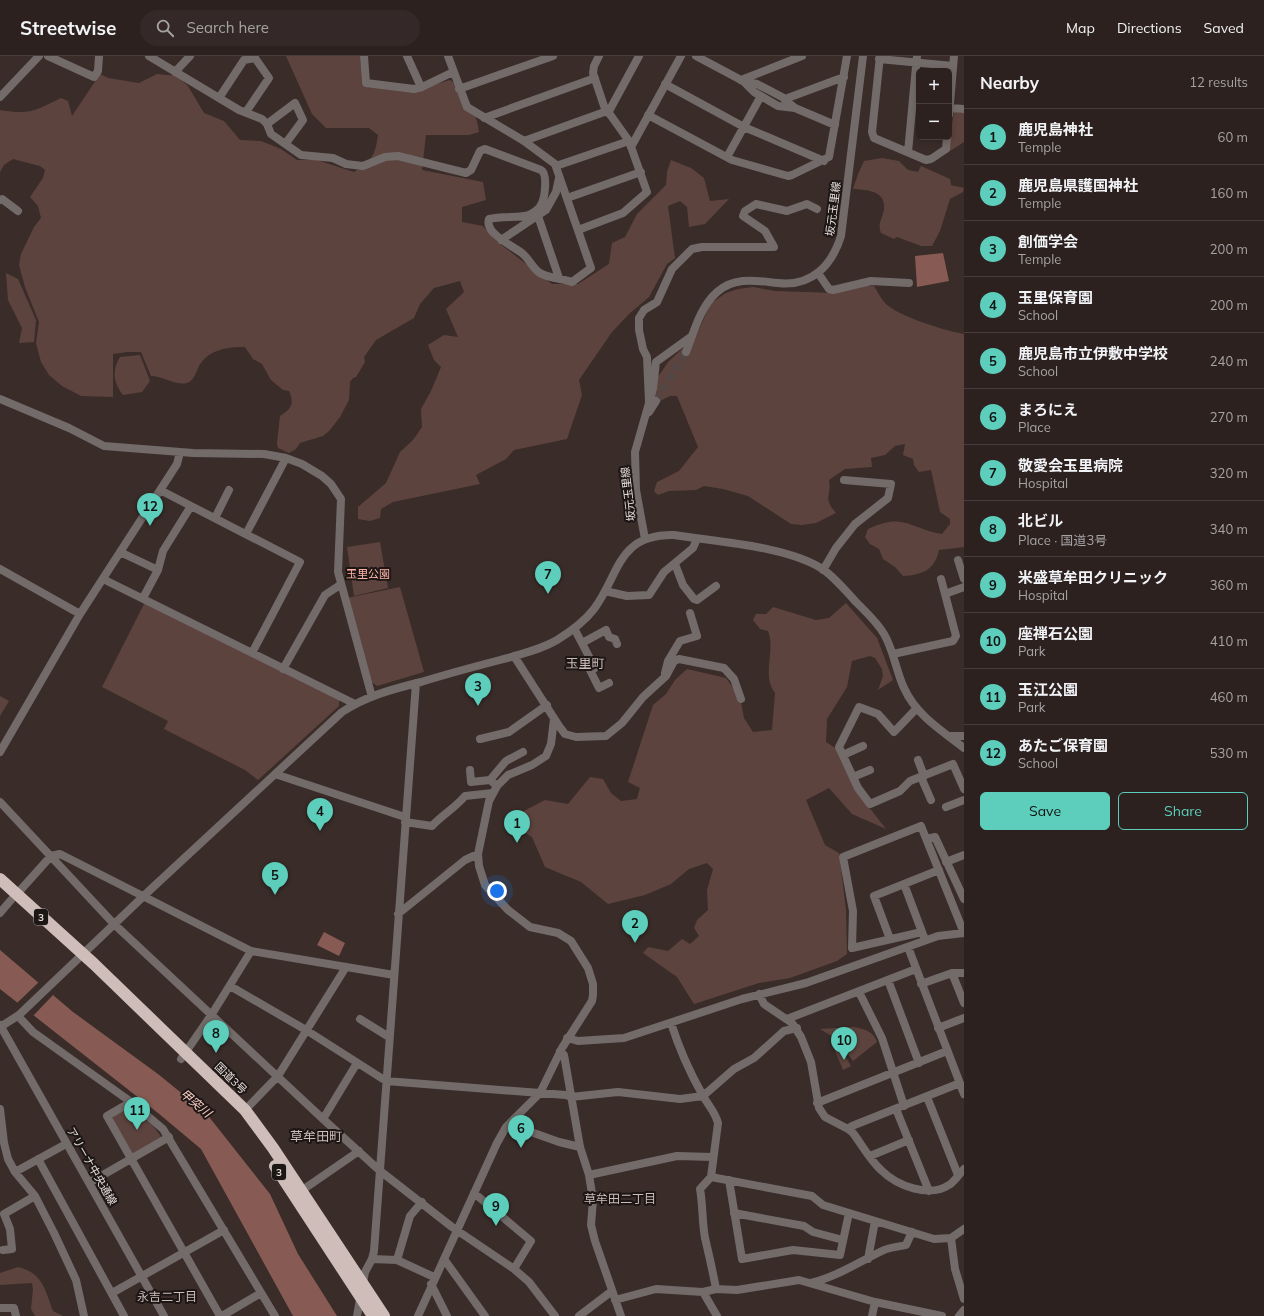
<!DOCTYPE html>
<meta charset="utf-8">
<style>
body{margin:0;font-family:Mulish,"Noto Sans JP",sans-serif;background:#342928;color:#f1f3f6}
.controls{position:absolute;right:12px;top:12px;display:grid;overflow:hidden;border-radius:6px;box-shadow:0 2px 6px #0003}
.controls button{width:36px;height:36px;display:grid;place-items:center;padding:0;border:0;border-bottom:1px solid #483e3d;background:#2c211f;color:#f1f3f6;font:20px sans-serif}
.you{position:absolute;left:497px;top:835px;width:14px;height:14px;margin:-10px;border:3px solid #fff;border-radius:50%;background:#1a73e8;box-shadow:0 0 0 6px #1a73e833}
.badge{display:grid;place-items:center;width:26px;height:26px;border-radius:50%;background:#5ccebb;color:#111;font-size:13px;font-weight:700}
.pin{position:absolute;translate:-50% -33px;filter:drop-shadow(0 1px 2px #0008)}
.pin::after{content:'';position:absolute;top:21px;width:14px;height:12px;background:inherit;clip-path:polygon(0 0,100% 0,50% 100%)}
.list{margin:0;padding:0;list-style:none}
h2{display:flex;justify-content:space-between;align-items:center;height:52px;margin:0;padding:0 16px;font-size:17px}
h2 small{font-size:13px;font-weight:400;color:#a6a3a4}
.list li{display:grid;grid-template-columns:26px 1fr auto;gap:12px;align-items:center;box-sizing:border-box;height:56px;padding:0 16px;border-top:1px solid #483e3d}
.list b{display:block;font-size:15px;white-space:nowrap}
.list p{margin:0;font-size:13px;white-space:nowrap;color:#a6a3a4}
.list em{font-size:13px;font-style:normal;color:#a6a3a4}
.actions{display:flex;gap:8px;padding:12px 16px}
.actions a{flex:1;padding:9px 0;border:1px solid #5ccebb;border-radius:6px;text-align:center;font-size:14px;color:#5ccebb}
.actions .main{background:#5ccebb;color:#111}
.icon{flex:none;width:22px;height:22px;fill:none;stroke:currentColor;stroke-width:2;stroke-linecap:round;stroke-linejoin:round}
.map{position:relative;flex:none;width:964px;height:1260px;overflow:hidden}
header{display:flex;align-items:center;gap:24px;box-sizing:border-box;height:56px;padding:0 20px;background:#2c211f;border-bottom:1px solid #483e3d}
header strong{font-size:19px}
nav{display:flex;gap:22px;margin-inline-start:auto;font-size:14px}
.search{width:280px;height:36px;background:#342928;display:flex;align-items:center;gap:10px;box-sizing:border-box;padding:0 14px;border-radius:22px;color:#a6a3a4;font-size:15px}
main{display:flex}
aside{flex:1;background:#2c211f}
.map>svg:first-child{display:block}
.green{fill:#5d433e}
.water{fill:#875b53}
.pier{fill:#3a2c29}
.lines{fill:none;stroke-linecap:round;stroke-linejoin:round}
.minor-tunnel{stroke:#544644;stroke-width:8;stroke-dasharray:8 4;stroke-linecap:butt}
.minor{stroke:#726b6a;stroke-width:8}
.highway{stroke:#cfbdb9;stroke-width:12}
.labels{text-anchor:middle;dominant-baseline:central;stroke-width:4;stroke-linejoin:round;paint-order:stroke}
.shield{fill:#1c1615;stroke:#a9a19f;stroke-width:1}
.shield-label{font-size:10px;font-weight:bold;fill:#e5dcda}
.street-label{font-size:11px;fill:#e5dcda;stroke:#1c1615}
.park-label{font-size:11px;fill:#fdb2a5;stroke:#1c1615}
.water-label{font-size:12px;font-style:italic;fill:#fdcfc6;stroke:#1c1615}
.neighbourhood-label{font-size:12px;fill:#cdbcb8;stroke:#1c1615}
.quarter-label{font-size:13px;fill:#cdbcb8;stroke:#1c1615}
</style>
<header>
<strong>Streetwise</strong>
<div class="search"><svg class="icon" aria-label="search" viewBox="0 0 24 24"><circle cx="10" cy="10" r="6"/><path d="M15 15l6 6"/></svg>Search here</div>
<nav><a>Map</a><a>Directions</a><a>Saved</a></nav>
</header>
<main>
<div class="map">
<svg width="964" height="1260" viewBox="0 0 964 1260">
<rect width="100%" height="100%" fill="#3a2c29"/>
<!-- green -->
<path class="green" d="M 286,0 L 360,0 L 362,29 L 430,30 L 450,24 C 466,34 477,58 479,76 L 469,79 L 426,79 L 422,114 L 483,126 L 486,144 L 462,151 L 462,166 L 483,170 L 495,184 L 552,228 L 578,228 L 609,208 L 612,187 L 625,181 L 637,158 L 666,129 L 667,116 L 671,104 L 691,112 L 704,122 L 710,145 L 729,143 L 705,168 L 689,171 L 687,151 L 680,145 L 668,150 L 675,202 L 667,208 L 649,241 L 629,258 L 612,276 L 579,324 L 582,339 L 567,383 L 514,394 L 506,403 L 476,419 L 480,428 L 393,446 L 381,453 L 380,462 L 370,465 L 358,463 L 358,451 L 386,427 L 400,396 L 413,384 L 422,371 L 421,353 L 431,335 L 441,311 L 434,304 L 428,289 L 444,279 L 458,281 L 446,253 L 464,236 L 460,225 L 434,232 L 420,248 L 414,262 L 376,284 L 364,301 L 365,306 L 356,321 L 353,322 L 350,326 L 349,344 L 340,361 L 330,374 L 323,380 L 300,387 L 296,393 L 289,397 L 278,392 L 277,387 L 280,360 C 291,353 295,348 289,335 L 283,334 L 271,324 L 262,308 L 253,303 L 245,291 C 228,291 209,293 199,310 C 196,316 194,325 187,327 C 177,330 163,320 151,320 L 141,296 L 127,296 L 113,298 L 113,341 L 81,340 L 62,330 L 49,319 L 41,306 L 36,287 L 39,266 L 25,231 L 19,209 L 21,198 L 34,171 L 41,162 L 38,150 L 30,141 L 43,122 L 45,114 L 40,110 L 13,103 L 4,109 L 0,116 L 0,54 C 30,59 34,55 61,42 L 68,45 L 72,60 L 100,18 L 108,22 L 139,27 L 157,18 L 177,20 L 188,30 L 204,57 L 224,65 L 240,84 L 261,85 L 281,93 L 297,104 L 317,104 L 354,116 C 372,105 375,100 378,79 L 369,72 L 326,72 L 312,58 Z
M 954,56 L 964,57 L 964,86 L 947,97 Z
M 882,102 L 899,105 L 908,114 L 918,116 L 921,110 L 950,123 L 951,129 L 964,132 L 963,136 L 950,143 L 940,175 L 932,190 L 921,190 L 897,181 L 894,183 L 881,177 C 877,167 883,162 884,153 C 886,134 866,134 853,133 L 858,118 L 864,105 Z
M 6,217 L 18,223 L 36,264 L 34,286 L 19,287 L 22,272 L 8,244 Z
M 862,230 L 874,230 C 878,236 881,243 886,248 C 898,260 946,275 964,278 L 964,491 L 939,494 C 935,514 922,519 903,520 L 895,511 L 883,503 L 879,493 L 870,488 L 865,481 L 868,473 C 903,456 909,472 942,478 L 950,468 L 950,463 L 940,456 L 931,414 L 919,416 L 914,409 L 913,403 L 903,399 L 905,388 L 895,390 L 885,399 L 871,402 L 872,411 L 845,413 L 829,424 C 832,440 822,441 836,457 L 816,467 L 802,469 L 791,468 L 748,440 L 723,433 L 704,430 L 696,434 L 669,435 L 658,439 L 654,435 L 657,426 L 679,415 L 698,391 L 677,340 L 670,340 L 660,345 L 656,343 L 658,321 L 668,306 L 696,280 L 711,247 L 726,237 L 738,233 L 753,231 L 775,235 L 835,237 Z
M 140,299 L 150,325 L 142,336 L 123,339 C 113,326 112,314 120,301 Z
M 380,486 L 388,532 L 354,540 L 347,491 Z
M 400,531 L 424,616 L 377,630 L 370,625 L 347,542 Z
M 145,546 L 339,642 L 339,650 L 258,724 L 245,714 L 164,673 L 168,665 L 102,631 Z
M 846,547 L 877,582 L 893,624 L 878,634 L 883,620 L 882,613 L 875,602 L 870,600 L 852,605 L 847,631 L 827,663 L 826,686 L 837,693 L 855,733 L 886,773 L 852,758 L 829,732 L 806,744 L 825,789 L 839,797 L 846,854 L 847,898 L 837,905 L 790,922 L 759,927 L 694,948 L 677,921 L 643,897 L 648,891 L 668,895 L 682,883 L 690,888 L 699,880 L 694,872 L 697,864 L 708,854 L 707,834 L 713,813 L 707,807 L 689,813 L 671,828 L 645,839 L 608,848 L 581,826 L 545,811 L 532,781 L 519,773 L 520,757 L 545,744 L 568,748 L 590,721 L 603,723 L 611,737 L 621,745 L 637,743 L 640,732 L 628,726 L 653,649 L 666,638 L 675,624 L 687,613 L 726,622 L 740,641 L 744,662 L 753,676 L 772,674 L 775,637 C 761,619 776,595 768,575 L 760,573 L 753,564 L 756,558 L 766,558 L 773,551 L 816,564 L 829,562 Z
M 0,640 L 9,645 L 0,660 Z
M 853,971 C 865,973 873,975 877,986 L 853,1005 L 838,984 L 820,973 Z
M 839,989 L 851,1010 L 843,1014 L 833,990 Z
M 128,1050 L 153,1070 L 162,1082 L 133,1098 L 111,1059 Z
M 18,1211 C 43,1217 45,1234 53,1255 L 63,1260 L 35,1260 L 31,1253 L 33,1233 L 32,1227 L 0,1229 L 0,1217 Z"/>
<!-- water -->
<path class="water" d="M 943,197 L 949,225 L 917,231 L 915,200 Z
M 324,876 L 345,887 L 339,900 L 317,889 Z
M 0,894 L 73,956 L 158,1018 L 206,1057 L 270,1138 L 298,1198 L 337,1260 L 293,1260 L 201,1093 L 158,1057 L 0,933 Z"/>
<!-- pier -->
<path class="pier" d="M 40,925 L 54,938 L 32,961 L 16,948 Z"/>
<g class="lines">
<!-- minor-tunnel -->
<path class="minor-tunnel" d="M 656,345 L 686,296"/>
<!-- minor -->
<path class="minor" d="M 48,0 L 94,21 L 98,15 L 99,0
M 149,0 L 239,54 L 262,63 L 267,68 L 271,78 L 301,99 L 333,102 L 346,108 L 363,110 L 385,101 L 398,100 L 466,117 L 471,114 L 480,95 L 485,93 L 541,114 C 548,118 545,142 541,149 C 539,153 533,157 529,159 C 522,162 501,160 489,163 C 484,178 514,190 523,198 C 529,203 533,213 540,217 C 548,222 563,223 572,226 L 591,212 L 555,108 L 524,85 L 467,51 L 448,0
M 364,0 L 366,27 L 414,33 L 422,31 L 453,16
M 407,0 L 421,31
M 696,0 L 741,24 L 757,28 L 782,41 L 795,52
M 880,0 L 872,76 L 874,82 L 926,104 L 931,103 L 946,93 L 947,81
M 879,3 L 953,10
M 175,16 L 190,0
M 741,24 L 802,0
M 742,24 L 754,36 L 778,50 L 795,52 L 835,69
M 665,28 L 744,71 L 824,105
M 459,33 L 553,0
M 0,41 L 39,0
M 219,42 L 244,4 L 255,2 L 269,22 L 246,56
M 785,43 L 844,21
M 950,52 L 964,53
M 608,57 L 639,0
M 648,59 L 732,104 L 788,120 L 792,119 L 829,101 L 847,0
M 949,59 L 954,0
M 484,62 L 595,22
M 267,68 L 295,47 L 303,64 L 286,87
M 524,85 L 607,55
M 631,91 L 681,0
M 908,96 L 917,0
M 727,101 L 761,40
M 556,110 L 629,85
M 567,142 L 641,116
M 0,144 L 2,143 L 18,155
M 538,160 L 559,222
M 578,174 L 623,157 L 647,136 L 629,85 L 604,50 L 593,17 L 594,10 L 599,0
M 501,184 L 546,154 L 556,136 L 559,122
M 818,217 L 829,233 L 833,234 L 871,225 L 909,227
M 686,296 C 694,276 700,251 717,236 C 735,220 757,225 778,227 C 812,231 832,209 841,180 L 863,0
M 0,343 L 69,372 L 104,390 L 193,397 L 264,398 L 286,402 L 302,408 L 322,420 L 331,428 L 341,443 L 338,516 L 372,641
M 649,346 L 647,301 L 643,293 L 639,274 L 639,262 L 644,254 L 657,246 L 672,213 L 692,193 L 702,191 L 774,191 L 765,175 L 743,160 L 745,155 L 756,148 L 787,155 L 807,148 L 817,153
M 649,356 L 656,345
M 160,434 L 191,450
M 215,462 L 229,434
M 246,478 L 286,402
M 645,483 L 636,434 L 635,396 L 653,333 L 656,306 L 692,280
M 120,496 L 158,514
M 958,504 L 964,523
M 675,508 L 683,529 L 694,543 L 697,544 L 716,530
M 0,513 L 80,558
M 823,514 L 836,492 L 855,468 L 888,442 L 891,428 L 844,424
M 103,523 L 355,648
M 941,523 L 945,538
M 605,535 L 627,540 L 649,539 L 664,516 L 693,492 L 697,483
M 143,542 L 158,514 L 163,495 L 191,450 L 300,506 L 252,597
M 574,572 L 595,612 L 590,614 L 599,632 L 609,627
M 582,587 L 606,574 L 609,581 L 615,583 L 617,588
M 893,598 L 953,585 L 956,580 L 945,538 L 964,531
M 514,600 L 559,670 L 565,678 L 576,681 L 606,680 L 622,667 L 643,641 L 666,620 L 674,605 L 679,603 L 724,612 L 734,623 L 741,643
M 283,613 L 325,539 L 340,529
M 665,617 L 668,605 L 680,585 L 697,580 L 690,557
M 917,652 L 894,676 L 878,658 L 859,651 L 839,691 L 858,732 L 870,748 L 900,735 L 910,725 L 953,708 L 964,733
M 948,680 L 964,680
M 480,683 L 509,676 L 547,649
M 0,696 L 80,558 L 177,408 L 180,396
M 843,699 L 863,690
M 918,704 L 924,720
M 470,714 L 471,726 L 490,724
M 275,718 L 405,761
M 853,721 L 870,714
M 921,721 L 931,744
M 497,730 L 490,724 L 506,705 L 523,696
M 0,746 L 114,868 L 323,1063 L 379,1114 L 452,1171 L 514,1213 L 529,1226 L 555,1260
M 946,751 L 964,744
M 405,766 L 432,770 C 442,759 455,752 465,740 L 493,737
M 927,783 L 935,781 L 964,843
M 946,806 L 964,799
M 904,828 L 922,876
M 16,839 L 51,800 L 60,798 L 251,895 L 394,919
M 0,857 L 11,844
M 398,858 L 465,804 L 478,798
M 890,883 L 874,840 L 939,814
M 925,884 L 922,876 L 852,892 L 853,855 L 843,801 L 921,770 L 964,877
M 908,891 L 964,1038
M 952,917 L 964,947
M 888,924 L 919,1007
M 921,928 L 952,917 L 964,917
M 230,930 L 306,974 L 386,1025 L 566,1039 L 571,1041 L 618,1036 L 680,1043 L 703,1040 L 734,1013 L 754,1002 L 784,975 L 797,972
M 859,936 L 882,982 L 904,1050
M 759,938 L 764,948 L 792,967 L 801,981 L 811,1006 L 819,1052 L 825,1061 L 848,1073 L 853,1077 C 862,1089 870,1104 881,1114 C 897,1130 929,1142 949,1129 C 955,1125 959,1118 964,1113
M 18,960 L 33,976 L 131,1046 L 163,1073 L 275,1260
M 360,963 L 389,981
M 787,963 L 916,913
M 671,967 C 679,992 689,1015 702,1038 C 707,1048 715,1055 718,1067 L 711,1121 L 700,1133 C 703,1149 702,1166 705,1182 C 709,1199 713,1216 716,1233
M 0,969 L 164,1260
M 0,971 L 19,959 L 150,834 L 342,656 C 366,640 393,633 421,626 C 447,618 473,611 500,604 C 518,599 540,594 557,584 C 570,576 584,566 594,553 C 620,518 617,478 674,479 C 717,486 789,490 824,514 C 836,523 846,535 856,546 C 866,556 877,566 884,578 C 894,595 896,615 904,632 C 916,659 942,675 964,692
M 938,972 L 964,962
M 567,982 L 578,985 L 624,982 L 742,943 L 806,927 L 938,880 L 964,877
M 560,995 L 564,999 L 580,1091 L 589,1119 L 593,1144 L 591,1169 L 595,1185 L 621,1260
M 181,1003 L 212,958 L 251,895
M 927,1041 L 958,1119
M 131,1046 L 107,1060 L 220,1260
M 817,1047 L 947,995
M 0,1053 L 4,1087 L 8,1103 L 15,1116 L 35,1140 L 54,1177 L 76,1224 L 84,1260
M 896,1053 L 929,1135
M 245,1054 L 278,1020 L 346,911
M 323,1063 L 357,1007
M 509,1068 L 559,1086 L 580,1091
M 848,1073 L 852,1070 L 960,1027
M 870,1100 L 909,1084
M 38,1103 L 124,1260
M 15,1116 L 66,1088
M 589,1119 L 677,1100 L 713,1101
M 711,1121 L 812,1140 L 823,1149 L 934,1183 L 951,1182 L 964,1173
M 729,1124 L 742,1203 L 793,1194 L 840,1199 L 849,1157
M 89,1127 L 169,1081
M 301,1135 L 359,1095
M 474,1137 L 531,1185 L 514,1213
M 734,1157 L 804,1170 L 813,1176 L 843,1184
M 951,1182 L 955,1213 L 964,1243
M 3,1194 L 12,1193 L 10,1173 L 4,1158 L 35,1140
M 372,1203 L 397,1204 L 434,1221
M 444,1203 L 485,1260
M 868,1203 L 875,1165
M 397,1204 L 410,1160 L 422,1146
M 811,1227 C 836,1221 859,1206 882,1195 C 889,1191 899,1191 906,1189 L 912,1176
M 431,1228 L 447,1260
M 703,1236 L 717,1260
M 112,1237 L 224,1174
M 615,1244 L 656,1233 L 703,1236 L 716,1233 L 737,1234 L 799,1224 L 875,1246 L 942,1260
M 0,1252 L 14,1252 L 16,1260
M 222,1260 L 261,1237
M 357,1260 L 365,1216 L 372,1203 L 374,1195 L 416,627
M 418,1260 L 497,1087 L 506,1071 L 540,1037 L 562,992 L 592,945 L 593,939 L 593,928 L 588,912 L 571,885 L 558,877 L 530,871 L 508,854 L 485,829 L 479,810 L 478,798 L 489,745 L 497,730 L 508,719 L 532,709 L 546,700 L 551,688 L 554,663
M 579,1260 L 612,1235
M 872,1260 L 875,1246
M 959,1260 L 964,1254"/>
<!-- highway -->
<path class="highway" d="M 0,823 L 94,908 L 245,1054 L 273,1092 L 384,1260
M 275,1110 L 373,1260"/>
</g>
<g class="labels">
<!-- shield labels -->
<g class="shield">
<rect x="34" y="853" width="14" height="16" rx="3"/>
<rect x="272" y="1108" width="14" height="16" rx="3"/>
</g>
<g class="shield-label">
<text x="41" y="861">3</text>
<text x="279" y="1116">3</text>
</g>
<!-- street labels -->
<g class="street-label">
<text transform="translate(833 153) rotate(-83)">坂元玉里線</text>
<text transform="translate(628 438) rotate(-97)">坂元玉里線</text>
<text transform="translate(231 1022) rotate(44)">国道3号</text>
<text transform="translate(92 1110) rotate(60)">アリーナ中央通線</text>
</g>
<!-- park labels -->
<g class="park-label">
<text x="368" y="518">玉里公園</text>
</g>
<!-- water labels -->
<g class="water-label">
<text transform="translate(196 1047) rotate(40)">甲突川</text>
</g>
<!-- neighbourhood labels -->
<g class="neighbourhood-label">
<text x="620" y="1142">草牟田二丁目</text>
<text x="167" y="1240">永吉二丁目</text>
</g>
<!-- quarter labels -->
<g class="quarter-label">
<text x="585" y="607">玉里町</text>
<text x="316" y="1080">草牟田町</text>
</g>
</g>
</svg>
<div class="controls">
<button>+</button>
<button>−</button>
</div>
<div class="you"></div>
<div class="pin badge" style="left:517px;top:787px">1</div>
<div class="pin badge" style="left:635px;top:887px">2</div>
<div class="pin badge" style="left:478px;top:650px">3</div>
<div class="pin badge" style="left:320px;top:775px">4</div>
<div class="pin badge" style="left:275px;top:839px">5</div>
<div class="pin badge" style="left:521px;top:1092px">6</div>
<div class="pin badge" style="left:548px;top:538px">7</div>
<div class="pin badge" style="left:216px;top:997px">8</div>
<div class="pin badge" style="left:496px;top:1170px">9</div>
<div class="pin badge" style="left:844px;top:1004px">10</div>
<div class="pin badge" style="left:137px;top:1074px">11</div>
<div class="pin badge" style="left:150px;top:470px">12</div>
</div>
<aside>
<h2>Nearby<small>12 results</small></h2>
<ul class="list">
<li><span class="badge">1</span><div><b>鹿児島神社</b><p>Temple</p></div><em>60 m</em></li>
<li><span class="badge">2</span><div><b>鹿児島県護国神社</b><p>Temple</p></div><em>160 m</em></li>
<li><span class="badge">3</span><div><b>創価学会</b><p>Temple</p></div><em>200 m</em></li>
<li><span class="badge">4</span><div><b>玉里保育園</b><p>School</p></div><em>200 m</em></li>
<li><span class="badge">5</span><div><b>鹿児島市立伊敷中学校</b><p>School</p></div><em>240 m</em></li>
<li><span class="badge">6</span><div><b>まろにえ</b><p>Place</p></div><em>270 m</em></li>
<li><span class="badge">7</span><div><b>敬愛会玉里病院</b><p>Hospital</p></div><em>320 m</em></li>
<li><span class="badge">8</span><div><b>北ビル</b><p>Place · 国道3号</p></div><em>340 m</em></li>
<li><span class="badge">9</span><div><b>米盛草牟田クリニック</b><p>Hospital</p></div><em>360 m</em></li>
<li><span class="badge">10</span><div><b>座禅石公園</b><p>Park</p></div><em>410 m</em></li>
<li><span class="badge">11</span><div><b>玉江公園</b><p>Park</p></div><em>460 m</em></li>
<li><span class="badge">12</span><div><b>あたご保育園</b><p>School</p></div><em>530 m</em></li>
</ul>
<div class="actions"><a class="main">Save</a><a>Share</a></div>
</aside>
</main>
